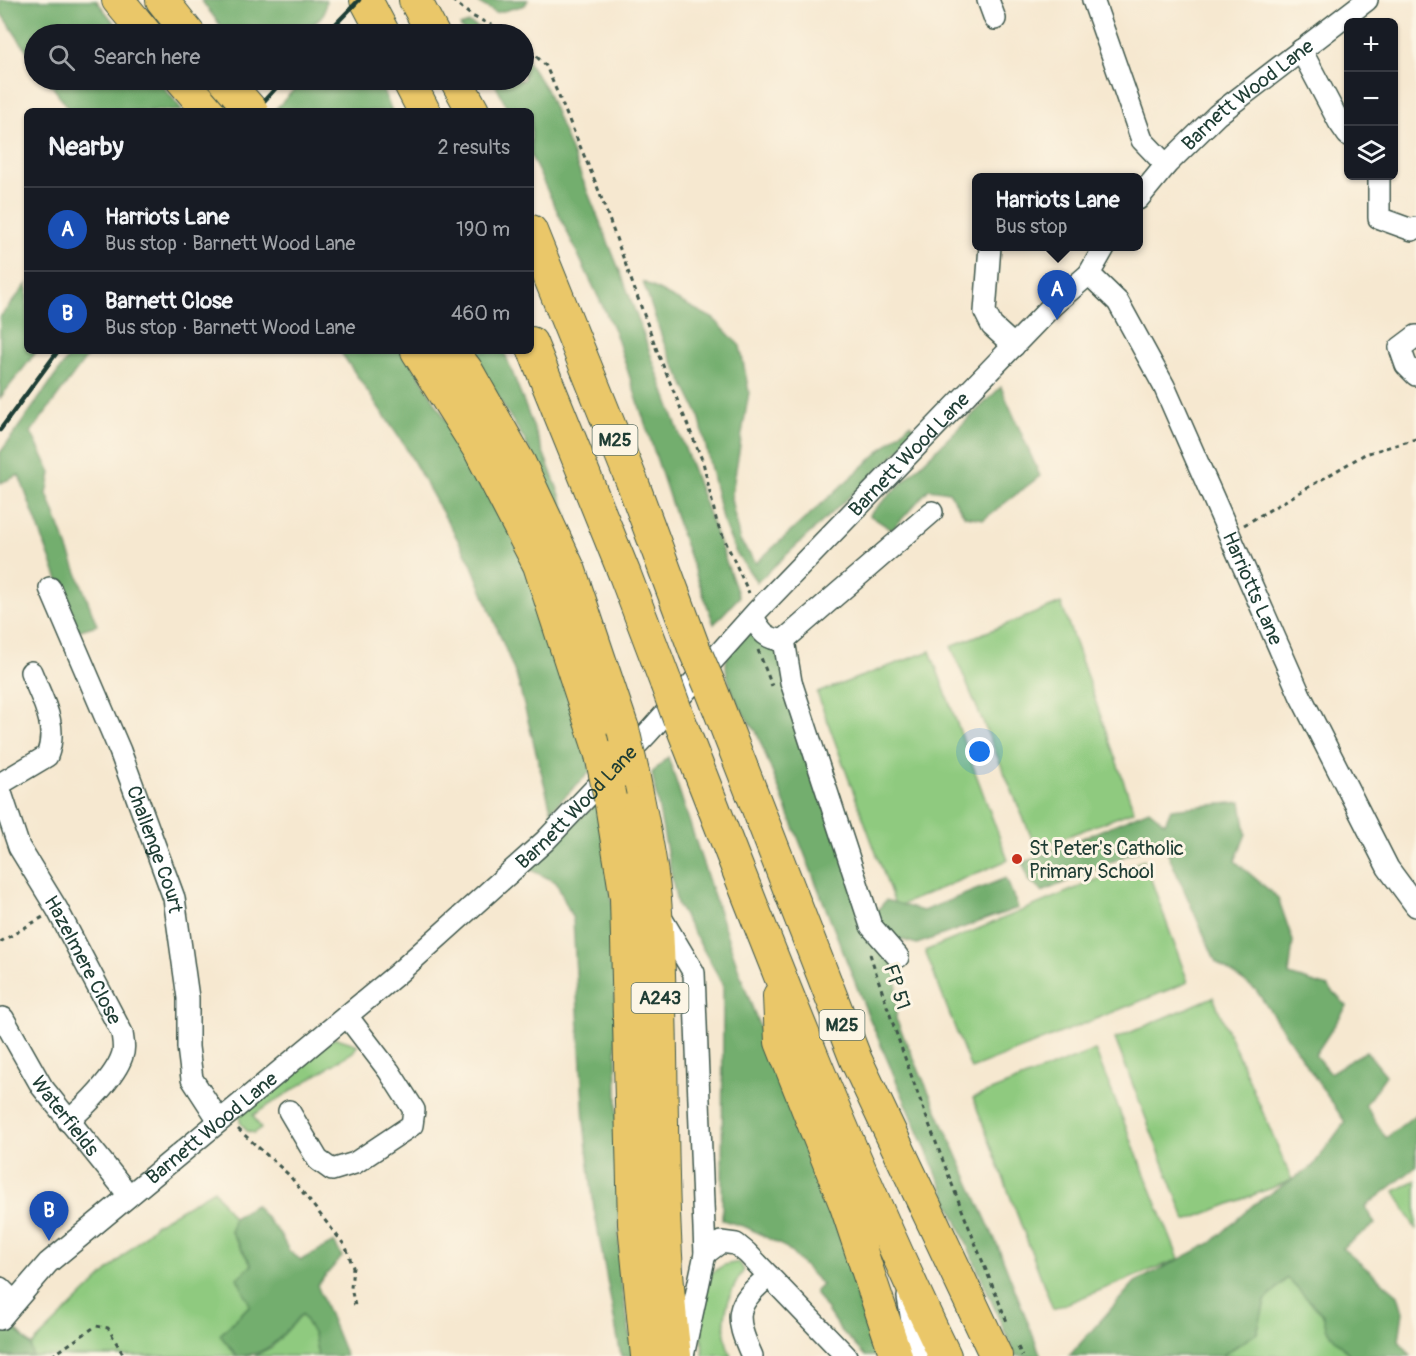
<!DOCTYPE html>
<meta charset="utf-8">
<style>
body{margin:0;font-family:Pangolin,sans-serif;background:#20242c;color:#f1f3f6}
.controls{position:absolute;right:18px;top:18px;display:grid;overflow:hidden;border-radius:9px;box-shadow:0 2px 4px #0004}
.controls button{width:54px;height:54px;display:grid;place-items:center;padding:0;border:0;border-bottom:2px solid #363941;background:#171b24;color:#f1f3f6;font:30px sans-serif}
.you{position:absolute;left:980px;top:752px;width:21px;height:21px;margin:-15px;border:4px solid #fff;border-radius:50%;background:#1a73e8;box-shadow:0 0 0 9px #1a73e833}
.badge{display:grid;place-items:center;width:39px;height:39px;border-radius:50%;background:#c8321e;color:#fff;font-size:20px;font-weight:700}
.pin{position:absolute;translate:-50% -50px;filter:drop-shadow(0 2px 3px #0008)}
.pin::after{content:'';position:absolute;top:32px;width:21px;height:18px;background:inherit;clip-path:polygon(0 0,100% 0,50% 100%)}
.popup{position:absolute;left:972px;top:173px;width:171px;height:78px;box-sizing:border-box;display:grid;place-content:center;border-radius:9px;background:#171b24;filter:drop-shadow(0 2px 4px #0005);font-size:20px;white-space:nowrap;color:#9ea1a6}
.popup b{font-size:22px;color:#f1f3f6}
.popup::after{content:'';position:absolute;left:50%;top:100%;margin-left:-12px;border:12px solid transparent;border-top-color:#171b24}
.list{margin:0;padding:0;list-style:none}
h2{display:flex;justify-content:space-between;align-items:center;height:78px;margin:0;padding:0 24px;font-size:26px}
h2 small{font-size:20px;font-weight:400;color:#9ea1a6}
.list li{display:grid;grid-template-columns:39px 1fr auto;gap:18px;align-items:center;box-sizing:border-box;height:84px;padding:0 24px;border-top:2px solid #363941}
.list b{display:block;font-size:22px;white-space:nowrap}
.list p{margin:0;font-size:20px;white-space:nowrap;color:#9ea1a6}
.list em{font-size:20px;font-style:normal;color:#9ea1a6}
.icon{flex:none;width:33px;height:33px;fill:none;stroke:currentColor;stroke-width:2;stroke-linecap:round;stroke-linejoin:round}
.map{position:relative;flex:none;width:1416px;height:1356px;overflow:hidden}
.search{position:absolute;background:#171b24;box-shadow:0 2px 4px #0004;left:24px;top:24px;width:510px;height:66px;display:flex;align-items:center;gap:15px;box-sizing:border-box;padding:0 21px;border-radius:33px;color:#9ea1a6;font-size:22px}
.panel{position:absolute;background:#171b24;box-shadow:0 2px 4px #0004;left:24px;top:108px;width:510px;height:246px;border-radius:9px}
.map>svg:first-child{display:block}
.green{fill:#8fca7f;stroke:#57845a;stroke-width:1.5}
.forest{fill:#73ae6e;stroke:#497651;stroke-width:1.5}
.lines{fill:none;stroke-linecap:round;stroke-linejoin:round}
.minor-casing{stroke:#3f574b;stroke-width:24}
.highway-casing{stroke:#3f574b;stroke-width:34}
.path{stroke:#3f574b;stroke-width:3;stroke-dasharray:4.5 4.5;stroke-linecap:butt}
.minor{stroke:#fff;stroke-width:21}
.highway{stroke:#eac769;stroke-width:32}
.rail{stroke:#1f3d34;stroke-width:4.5}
.highway-bridge-casing{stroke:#3f574b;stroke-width:34;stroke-linecap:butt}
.highway-bridge{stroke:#eac769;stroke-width:32}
.poi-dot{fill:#c8321e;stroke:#fcf5e5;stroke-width:2}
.labels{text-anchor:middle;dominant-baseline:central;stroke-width:6;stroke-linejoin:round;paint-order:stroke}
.shield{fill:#fcf5e5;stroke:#617469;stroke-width:1.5}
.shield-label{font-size:18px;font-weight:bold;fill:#1f3d34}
.street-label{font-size:20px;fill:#1f3d34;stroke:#fcf5e5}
.poi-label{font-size:20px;fill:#1f3d34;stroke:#fcf5e5;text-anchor:start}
</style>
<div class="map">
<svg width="1416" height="1356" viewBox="0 0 1416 1356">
<rect width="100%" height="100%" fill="#fcf5e5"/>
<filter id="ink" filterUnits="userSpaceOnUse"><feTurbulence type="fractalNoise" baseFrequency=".0167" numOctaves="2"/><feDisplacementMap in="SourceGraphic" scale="12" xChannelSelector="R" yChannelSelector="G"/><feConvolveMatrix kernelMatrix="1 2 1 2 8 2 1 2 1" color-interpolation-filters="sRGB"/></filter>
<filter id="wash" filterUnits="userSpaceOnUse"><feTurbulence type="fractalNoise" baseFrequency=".008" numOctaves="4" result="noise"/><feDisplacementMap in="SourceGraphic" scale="24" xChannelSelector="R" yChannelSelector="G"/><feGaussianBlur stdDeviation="1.35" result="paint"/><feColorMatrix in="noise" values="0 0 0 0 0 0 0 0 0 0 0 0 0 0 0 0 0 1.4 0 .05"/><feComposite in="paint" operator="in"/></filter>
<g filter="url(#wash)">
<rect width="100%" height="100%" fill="#f6e8d0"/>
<!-- green -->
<path class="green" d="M 1061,603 L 1134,811 L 1036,848 L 951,646 Z
M 930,651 L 1008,860 L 896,907 L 817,693 Z
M 1144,860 L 1188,982 L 971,1069 L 925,951 Z
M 1213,997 L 1292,1180 L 1186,1221 L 1115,1039 Z
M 337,1038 L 358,1045 L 353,1052 L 253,1115 L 261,1129 L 254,1133 L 247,1131 L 240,1122 L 239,1110 L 320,1043 Z
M 1095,1050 L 1179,1259 L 1053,1309 L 973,1098 Z
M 1416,1180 L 1416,1230 L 1395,1191 Z
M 214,1190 L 233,1218 L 231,1232 L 252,1266 L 250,1305 L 220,1335 L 237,1356 L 0,1356 L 0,1337 L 10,1323 L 31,1346 L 156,1224 Z
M 739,1262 L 744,1270 C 726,1295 718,1327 731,1356 L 703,1356 L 701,1312 L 711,1273 L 724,1265 Z
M 1287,1278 L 1323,1315 L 1327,1330 L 1351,1356 L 1221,1356 L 1257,1333 L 1265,1301 Z
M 302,1314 L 314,1335 L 318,1356 L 254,1356 L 272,1347 Z"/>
<!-- forest -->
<path class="forest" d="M 0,0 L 96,0 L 123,34 L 34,34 L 34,61 L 0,12 Z
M 201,0 L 326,0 L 324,14 L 304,34 L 227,34 Z
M 474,0 L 528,0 L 525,5 L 496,13 Z
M 469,23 L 493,34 L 466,34 L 460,26 Z
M 524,56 L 546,89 L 625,284 L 739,597 L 714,624 L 682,536 L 615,332 L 531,156 L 531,111 L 509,111 L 493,80 L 524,80 Z
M 48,80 L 158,80 L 183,111 L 70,111 Z
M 303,80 L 378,80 L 392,111 L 274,111 Z
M 643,282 L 714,319 L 740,346 L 749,392 L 731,499 L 740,541 L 756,563 L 910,424 L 919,432 L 757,582 L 736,553 L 722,519 L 699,415 L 665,346 Z
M 27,284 L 27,351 L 37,351 L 0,398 L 0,317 Z
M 73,351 L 91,351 L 31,432 L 51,473 L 47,494 L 97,625 L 77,631 L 19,475 L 0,483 L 0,453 Z
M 340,351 L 405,351 L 507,523 L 559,650 L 591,771 L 551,810 L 517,678 L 471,563 L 403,443 Z
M 469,351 L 504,351 L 568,516 L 562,517 L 524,439 Z
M 1001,387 L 1040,476 L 984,519 L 965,516 L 949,492 L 929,489 L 892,530 L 869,515 Z
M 761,622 L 774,644 L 897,974 L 896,1019 L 997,1244 L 1041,1356 L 1016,1356 L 1003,1328 L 868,1015 L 756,731 C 743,716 719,675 728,655 C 734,643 751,631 761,622 Z
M 668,757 C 691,826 713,896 737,965 C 783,1096 839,1224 884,1356 L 865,1356 L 838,1327 L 815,1292 L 822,1285 L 787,1248 L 746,1227 L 722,1220 L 723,984 L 677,904 L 652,773 Z
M 598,802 L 614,915 L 620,1277 L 634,1356 L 621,1356 L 594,1209 L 584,1122 L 573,919 L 556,882 L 531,870 L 542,853 Z
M 1241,802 L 1246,834 L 1235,861 L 1278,898 L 1293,941 L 1289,975 L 1328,987 L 1347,1006 L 1315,1055 L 1330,1073 L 1366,1051 L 1386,1075 L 1365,1105 L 1386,1138 L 1416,1114 L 1416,1167 L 1365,1207 L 1375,1224 L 1342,1248 L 1398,1295 L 1403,1312 L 1399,1341 L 1411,1356 L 1351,1356 L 1327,1330 L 1323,1315 L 1287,1278 L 1265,1301 L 1257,1333 L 1221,1356 L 1069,1356 L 1135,1282 L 1211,1243 L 1254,1204 L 1312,1167 L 1345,1122 L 1256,990 L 1216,962 L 1162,840 L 1042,892 L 1028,879 L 1023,863 L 1149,810 L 1165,823 L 1171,809 Z
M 1006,878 L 1018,908 L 917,944 L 885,935 L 875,913 L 886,900 L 923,911 Z
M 255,1205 L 280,1234 L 289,1251 L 301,1260 L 334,1242 L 342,1257 L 317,1285 L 346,1356 L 318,1356 L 314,1335 L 302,1314 C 280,1336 271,1356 237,1356 L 220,1335 L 250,1305 L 237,1278 L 252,1265 L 231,1232 L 233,1218 Z
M 10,1323 L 31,1346 L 32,1356 L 0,1356 L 0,1337 Z"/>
</g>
<g filter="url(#ink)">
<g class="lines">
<defs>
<g id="minor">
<path d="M 988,0 L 995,19"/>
<path d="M 1093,0 L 1142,140 L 1166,165"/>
<path d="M 1301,50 L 1339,122 L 1348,135"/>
<path d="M 1379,176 L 1379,218 L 1412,230 L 1416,228"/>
<path id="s1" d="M 1138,199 L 1166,165 L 1217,115 L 1367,0"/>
<path d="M 990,246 L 985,312 L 992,326 L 1014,346"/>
<path id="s2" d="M 1089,274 L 1118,302 L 1164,386 L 1300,695 L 1388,868 L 1416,906"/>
<path d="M 1416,336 L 1400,348 L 1406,365 L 1416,375"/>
<path id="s3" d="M 50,588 L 120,751 L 174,898 L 188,998 L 188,1047 L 192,1079 L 218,1119"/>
<path d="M 753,617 C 761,632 767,640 784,640 L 932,512"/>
<path d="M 784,640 L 791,682 L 871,926 L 898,957"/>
<path d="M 0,784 L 47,756 C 59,726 42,699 31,672"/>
<path id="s4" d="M 0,790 L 19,847 L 57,909 L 122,1033 C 123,1041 125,1049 122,1056 C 115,1077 85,1107 68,1121"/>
<path d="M 660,916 L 694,973 L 705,1254 L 683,1356"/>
<path id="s5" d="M 3,1018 L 42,1087 L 128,1194"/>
<path d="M 289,1111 L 318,1160 L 332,1170 L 355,1163 L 412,1125 L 414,1110 L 389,1071 L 347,1016"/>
<path d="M 705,1254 L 721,1242 L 736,1244 L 747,1253 L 846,1356"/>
<path d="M 0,1288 L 13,1301"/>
<path d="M 908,1297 L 918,1356"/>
<path id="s6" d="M 0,1319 L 48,1263 L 396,975 L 545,841 L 647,734 L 758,610 L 1053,305 L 1089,274 L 1105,246"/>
<path d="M 752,1356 C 734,1316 734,1305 769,1276"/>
</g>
<path id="highway" d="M 118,0 L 146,34
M 162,0 L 189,34
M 366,0 L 384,34
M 415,0 L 433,34
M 182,80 L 209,111
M 408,80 L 424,111
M 456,80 L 473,111
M 531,231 L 633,484 L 695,651
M 531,343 L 625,575 L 666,683
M 417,351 L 480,451 L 539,565 L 601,755
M 452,351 L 466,369 L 520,464 L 570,571 L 623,729
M 710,686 L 856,1060 L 996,1356
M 679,719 C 763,934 845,1149 945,1356
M 633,773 C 642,819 653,865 656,912 C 666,1061 656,1208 675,1356
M 610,798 L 626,898 L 634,1224 L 647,1356
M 779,996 L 781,1042 L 846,1206 L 896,1356"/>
</defs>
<!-- minor casing -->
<use href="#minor" class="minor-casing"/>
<!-- highway casing -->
<use href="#highway" class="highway-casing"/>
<!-- path -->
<path class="path" d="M 452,0 L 472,16 L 510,34
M 524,44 L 546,66 L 597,186 L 659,356 L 703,462 L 717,523 L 749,593
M 1244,525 L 1365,454 L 1416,439
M 758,650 L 772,686
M 0,942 L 43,917
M 870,954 C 910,1080 958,1202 1008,1324
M 238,1129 L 289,1175 L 346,1247 L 353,1267 L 351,1288 L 355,1306
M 1018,1347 L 1022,1356
M 52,1356 L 96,1326 L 108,1328 L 124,1356"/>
<!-- minor -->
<use href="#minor" class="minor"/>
<!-- highway -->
<use href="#highway" class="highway"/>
<!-- rail -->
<path class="rail" d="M 326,34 L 359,0
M 255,111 L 283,80
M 0,430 L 58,351"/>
<defs>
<path id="highway-bridge" d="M 225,80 L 252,111
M 695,651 L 710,686
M 666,683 L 679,719
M 623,729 L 633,773
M 601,755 L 610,798"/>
</defs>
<!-- highway-bridge casing -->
<use href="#highway-bridge" class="highway-bridge-casing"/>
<!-- highway-bridge -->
<use href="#highway-bridge" class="highway-bridge"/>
</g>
</g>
<!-- markers -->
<circle class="poi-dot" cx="1017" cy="859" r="6"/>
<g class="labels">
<!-- shield labels -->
<g class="shield">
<rect x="592.5" y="425" width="45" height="30" rx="4.5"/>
<rect x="631.5" y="983" width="57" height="30" rx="4.5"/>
<rect x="819.5" y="1010" width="45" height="30" rx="4.5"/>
</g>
<g class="shield-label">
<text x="615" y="440">M25</text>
<text x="660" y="998">A243</text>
<text x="842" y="1025">M25</text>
</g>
<!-- street labels -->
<g class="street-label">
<text stroke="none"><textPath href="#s1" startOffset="152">Barnett Wood Lane</textPath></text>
<text stroke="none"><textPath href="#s6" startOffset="1257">Barnett Wood Lane</textPath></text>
<text stroke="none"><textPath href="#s2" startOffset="357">Harriotts Lane</textPath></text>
<text stroke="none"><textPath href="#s6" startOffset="772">Barnett Wood Lane</textPath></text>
<text stroke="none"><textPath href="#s3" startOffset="282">Challenge Court</textPath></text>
<text stroke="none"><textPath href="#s4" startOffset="190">Hazelmere Close</textPath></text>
<text transform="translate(897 987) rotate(72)">FP 51</text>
<text stroke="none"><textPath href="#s5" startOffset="116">Waterfields</textPath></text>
<text stroke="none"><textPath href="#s6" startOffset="286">Barnett Wood Lane</textPath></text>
</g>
<!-- poi labels -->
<g class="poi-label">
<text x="1029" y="848">St Peter's Catholic<tspan x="1029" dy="23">Primary School</tspan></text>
</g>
</g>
</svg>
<div class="controls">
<button>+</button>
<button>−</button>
<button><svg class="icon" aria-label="layers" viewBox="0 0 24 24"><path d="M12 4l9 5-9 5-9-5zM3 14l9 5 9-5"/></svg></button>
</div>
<div class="you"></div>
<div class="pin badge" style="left:1057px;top:320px;background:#1a4fb4">A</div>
<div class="popup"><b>Harriots Lane</b>Bus stop</div>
<div class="pin badge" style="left:49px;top:1241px;background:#1a4fb4">B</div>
<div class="search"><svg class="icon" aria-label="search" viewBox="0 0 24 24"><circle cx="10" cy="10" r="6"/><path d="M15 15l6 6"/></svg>Search here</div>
<section class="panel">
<h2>Nearby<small>2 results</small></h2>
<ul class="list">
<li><span class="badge" style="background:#1a4fb4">A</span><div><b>Harriots Lane</b><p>Bus stop · Barnett Wood Lane</p></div><em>190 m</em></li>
<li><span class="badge" style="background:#1a4fb4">B</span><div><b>Barnett Close</b><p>Bus stop · Barnett Wood Lane</p></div><em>460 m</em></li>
</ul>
</section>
</div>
